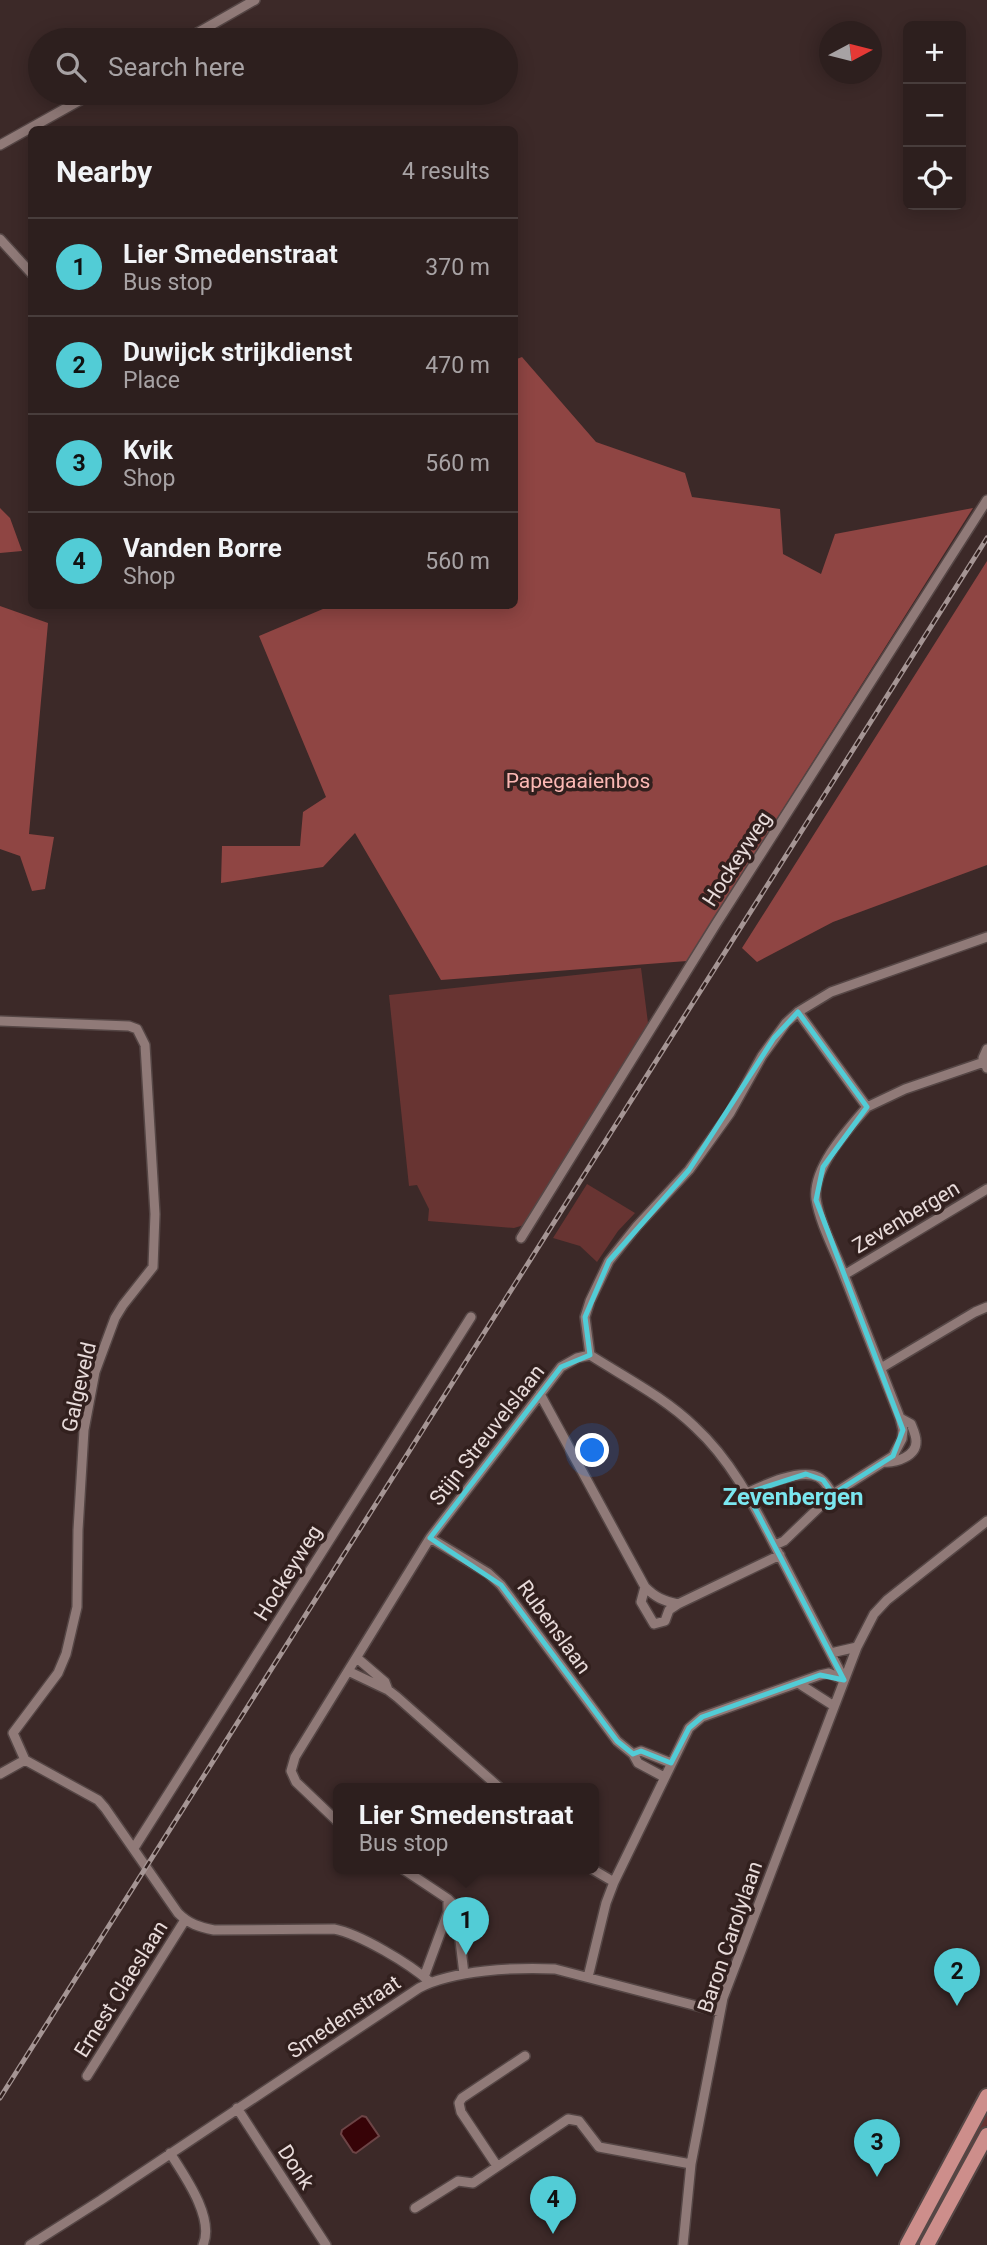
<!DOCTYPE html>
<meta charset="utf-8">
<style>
body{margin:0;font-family:Roboto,sans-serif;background:#392c2b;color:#f1f3f6}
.controls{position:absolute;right:21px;top:21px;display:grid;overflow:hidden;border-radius:10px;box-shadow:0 4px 18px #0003}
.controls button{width:63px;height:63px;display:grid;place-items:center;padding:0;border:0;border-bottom:2px solid #483d3c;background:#2d1f1e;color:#f1f3f6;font:35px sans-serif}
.compass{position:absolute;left:819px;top:21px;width:63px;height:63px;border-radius:50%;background:#2d1f1e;box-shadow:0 4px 18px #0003;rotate:83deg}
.you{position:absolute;left:593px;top:1451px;width:24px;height:24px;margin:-18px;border:5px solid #fff;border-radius:50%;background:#1a73e8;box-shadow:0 0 0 10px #1a73e833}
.badge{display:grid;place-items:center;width:46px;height:46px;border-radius:50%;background:#52ccd6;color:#111;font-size:23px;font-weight:700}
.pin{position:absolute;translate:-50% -58px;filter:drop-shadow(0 2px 4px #0008)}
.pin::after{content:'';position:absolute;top:37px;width:24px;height:21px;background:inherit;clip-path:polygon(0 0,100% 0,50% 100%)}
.popup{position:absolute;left:333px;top:1783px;width:266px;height:91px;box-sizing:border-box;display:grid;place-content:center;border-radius:10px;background:#2d1f1e;filter:drop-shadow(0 2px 5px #0005);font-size:23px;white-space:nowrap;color:#a7a2a4}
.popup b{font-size:26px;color:#f1f3f6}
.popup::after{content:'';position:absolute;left:50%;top:100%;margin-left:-14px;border:14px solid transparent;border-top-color:#2d1f1e}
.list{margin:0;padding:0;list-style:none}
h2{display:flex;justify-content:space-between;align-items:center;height:91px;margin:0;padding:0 28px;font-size:30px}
h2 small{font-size:23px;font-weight:400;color:#a7a2a4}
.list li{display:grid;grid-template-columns:46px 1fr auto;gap:21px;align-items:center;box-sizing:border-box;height:98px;padding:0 28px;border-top:2px solid #483d3c}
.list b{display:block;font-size:26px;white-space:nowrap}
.list p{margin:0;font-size:23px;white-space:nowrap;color:#a7a2a4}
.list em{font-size:23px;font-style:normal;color:#a7a2a4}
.icon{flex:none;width:38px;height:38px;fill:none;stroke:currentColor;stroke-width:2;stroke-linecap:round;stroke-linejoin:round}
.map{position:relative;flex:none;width:987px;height:2245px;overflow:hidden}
.search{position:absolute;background:#2d1f1e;box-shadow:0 4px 18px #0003;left:28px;top:28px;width:490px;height:77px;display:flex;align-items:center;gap:18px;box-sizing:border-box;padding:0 24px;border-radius:38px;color:#a7a2a4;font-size:26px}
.panel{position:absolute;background:#2d1f1e;box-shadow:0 4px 18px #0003;left:28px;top:126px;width:490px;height:483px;border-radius:10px}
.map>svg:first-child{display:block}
.green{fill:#683432}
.forest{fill:#8f4543}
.water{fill:#370307;stroke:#6c4446;stroke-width:2}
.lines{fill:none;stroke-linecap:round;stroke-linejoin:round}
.street-casing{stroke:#554645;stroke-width:12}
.primary-casing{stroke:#554645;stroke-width:18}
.street{stroke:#907a78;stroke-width:9}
.primary{stroke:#cd8e8b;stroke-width:14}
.rail-casing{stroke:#a59594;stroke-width:5}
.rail{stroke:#32201e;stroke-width:2.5;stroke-dasharray:8;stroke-linecap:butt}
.marked{fill:none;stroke:#52ccd6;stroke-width:5;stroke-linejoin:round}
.labels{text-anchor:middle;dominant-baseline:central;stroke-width:7;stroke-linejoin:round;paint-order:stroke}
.park-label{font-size:21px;fill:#fbb8b4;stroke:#32201e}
.street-label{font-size:21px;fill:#e8dbda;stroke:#32201e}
.quarter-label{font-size:24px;font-weight:bold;fill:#7ae6ef;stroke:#32201e}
</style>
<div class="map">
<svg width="987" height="2245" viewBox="0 0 987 2245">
<rect width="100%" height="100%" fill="#3c2928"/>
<!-- green -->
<path class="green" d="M 641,968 L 648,1023 L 524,1225 L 514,1228 L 428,1221 L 429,1209 L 417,1185 L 409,1186 L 389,995 Z
M 587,1184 L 635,1213 L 618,1231 L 597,1262 L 580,1246 L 553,1238 Z
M 987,2106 L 987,2125 L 921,2245 L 916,2245 L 926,2226 L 929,2212 Z"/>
<!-- forest -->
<path class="forest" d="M 522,357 L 596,442 L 685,473 L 692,497 L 780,509 L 783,554 L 821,574 L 835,534 L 973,508 L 687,961 L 441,980 L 355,833 L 323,867 L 221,883 L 222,846 L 300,846 L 303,812 L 326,797 L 259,636 L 330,606 L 514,606 L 514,360 Z
M 0,508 L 10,518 L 22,551 L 0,553 Z
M 987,561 L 987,865 L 833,922 L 757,962 L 742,948 Z
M 0,606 L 48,623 L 29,834 L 54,837 L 45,889 L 32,891 L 20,856 L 0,849 Z"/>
<!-- water -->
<path class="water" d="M 362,2116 L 366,2117 L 379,2136 L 356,2153 L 353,2152 L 341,2134 L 342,2130 Z"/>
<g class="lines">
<defs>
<path id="street" d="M 185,40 L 255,0
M 0,145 L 93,93
M 0,239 L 32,274
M 798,1012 L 867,1107 L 905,1089 L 984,1062
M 0,1021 L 129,1026 L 137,1029 L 145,1045 L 155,1214 L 153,1267 L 123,1305 L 115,1318 L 95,1372 L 84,1430 L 78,1530 L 77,1607 L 66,1654 L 58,1673 L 13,1733 L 25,1760 L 98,1800 L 105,1808 L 178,1913 C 189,1924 199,1927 214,1930 L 334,1929 C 360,1934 410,1964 430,1982
M 987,1049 L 983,1058 L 987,1068
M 867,1107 C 848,1129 812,1168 816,1199 C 820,1224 835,1251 844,1275 L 987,1189
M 521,1238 L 716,924 L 987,500
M 590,1355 L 585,1317 L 590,1301 L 609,1261 L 637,1226 L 689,1170 L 730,1113 L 762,1056 L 786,1023 L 798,1012 L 831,992 L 987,937
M 590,1355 C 626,1378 664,1397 695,1427 C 734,1463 756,1510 780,1556 C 801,1597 823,1638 844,1679
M 881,1368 L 975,1312 L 987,1307
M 540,1394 L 645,1587 C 655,1597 663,1601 678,1604 L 780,1555
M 884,1462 C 896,1463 917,1456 916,1441 C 916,1435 913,1429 911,1424 L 900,1418
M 747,1493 C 764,1485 800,1468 818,1477 C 825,1480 829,1489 833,1494
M 430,1538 L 488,1573 L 501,1585 L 617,1741 L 633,1754 L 638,1763 L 664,1777
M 775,1545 L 784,1541 L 833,1494 L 893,1456 L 902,1439 L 903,1430 L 900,1418 L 844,1275
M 645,1587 L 641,1602 L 654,1624 L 665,1621 L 669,1610 L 678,1604
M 831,1653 L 857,1647
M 357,1658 L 385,1682 L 388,1690
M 348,1671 L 388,1690 L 397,1697 L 501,1789
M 798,1683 L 834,1706
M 633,1754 L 641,1751 L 671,1763
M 0,1774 L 25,1760
M 338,1822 L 296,1782 L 291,1771 L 295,1757 L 430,1538 L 561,1367 L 577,1358 L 590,1355
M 134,1848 L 471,1317
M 403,1869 L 448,1899 L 456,1907 L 464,1974
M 592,1869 L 614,1882
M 424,1977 L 448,1912 L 448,1899
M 588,1977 L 606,1903 L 614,1882 L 689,1728 L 702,1717 L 820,1675 L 829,1673 L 844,1680
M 87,2076 L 185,1920
M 237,2108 L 326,2245
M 170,2153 C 184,2175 215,2218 203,2245
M 497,2166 L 461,2112 L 459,2103 L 462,2098 L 525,2056
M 415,2208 L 458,2181 L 473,2183 L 568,2119 L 579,2121 L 599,2147 L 691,2164
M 30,2245 L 101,2200 L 419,1988 C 453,1970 516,1967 555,1969 L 720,2012
M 683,2245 L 691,2164 L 723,1998 L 857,1647 L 874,1614 L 887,1600 L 987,1521"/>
<path id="primary" d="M 907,2245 L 987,2096
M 927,2245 L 987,2135"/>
</defs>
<!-- street casing -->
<use href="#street" class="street-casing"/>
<!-- primary casing -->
<use href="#primary" class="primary-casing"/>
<!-- street -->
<use href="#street" class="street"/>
<!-- primary -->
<use href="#primary" class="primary"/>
<defs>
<path id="rail" d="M 0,2098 L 987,538"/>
</defs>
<!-- rail casing -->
<use href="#rail" class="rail-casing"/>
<!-- rail -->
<use href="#rail" class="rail"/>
</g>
<!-- marked area -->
<path class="marked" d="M 798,1012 L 867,1107 L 823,1167 L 816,1200 L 903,1430 L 893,1456 L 833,1494 L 823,1480 L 806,1474 L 747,1493 L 844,1680 L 820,1675 L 702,1717 L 689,1728 L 671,1763 L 641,1751 L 633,1754 L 617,1741 L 501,1585 L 430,1538 L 561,1367 L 590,1355 L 585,1317 L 609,1261 L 689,1170 L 774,1038 Z"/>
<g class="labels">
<!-- park labels -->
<g class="park-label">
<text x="578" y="781">Papegaaienbos</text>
</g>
<!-- street labels -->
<g class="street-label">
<text transform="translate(737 859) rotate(-57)">Hockeyweg</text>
<text transform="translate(906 1217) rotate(-31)">Zevenbergen</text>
<text transform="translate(79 1387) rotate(-77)">Galgeveld</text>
<text transform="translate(487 1435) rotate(-52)">Stijn Streuvelslaan</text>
<text transform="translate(288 1573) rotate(-58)">Hockeyweg</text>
<text transform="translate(554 1627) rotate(54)">Rubenslaan</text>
<text transform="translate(730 1937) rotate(-71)">Baron Carolylaan</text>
<text transform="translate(121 1989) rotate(-58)">Ernest Claeslaan</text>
<text transform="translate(344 2017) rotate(-34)">Smedenstraat</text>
<text transform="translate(296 2167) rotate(57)">Donk</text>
</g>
<!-- quarter labels -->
<g class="quarter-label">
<text x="793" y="1497">Zevenbergen</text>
</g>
</g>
</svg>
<div class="controls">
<button>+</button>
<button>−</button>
<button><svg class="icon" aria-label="locate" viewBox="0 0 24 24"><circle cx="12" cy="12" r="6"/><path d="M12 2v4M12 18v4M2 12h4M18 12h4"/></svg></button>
</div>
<svg class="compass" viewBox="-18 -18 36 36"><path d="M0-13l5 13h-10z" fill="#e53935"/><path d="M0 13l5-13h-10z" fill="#a7a2a4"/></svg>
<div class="you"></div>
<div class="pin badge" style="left:466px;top:1955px">1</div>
<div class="popup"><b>Lier Smedenstraat</b>Bus stop</div>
<div class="pin badge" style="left:957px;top:2006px">2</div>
<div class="pin badge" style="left:877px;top:2177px">3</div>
<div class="pin badge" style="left:553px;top:2234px">4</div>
<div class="search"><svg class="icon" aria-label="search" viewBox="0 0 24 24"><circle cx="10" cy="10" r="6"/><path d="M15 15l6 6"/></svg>Search here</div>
<section class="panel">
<h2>Nearby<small>4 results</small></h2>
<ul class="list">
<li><span class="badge">1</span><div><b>Lier Smedenstraat</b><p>Bus stop</p></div><em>370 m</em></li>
<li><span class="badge">2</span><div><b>Duwijck strijkdienst</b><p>Place</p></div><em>470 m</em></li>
<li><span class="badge">3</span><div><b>Kvik</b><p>Shop</p></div><em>560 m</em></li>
<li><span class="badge">4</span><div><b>Vanden Borre</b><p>Shop</p></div><em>560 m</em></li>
</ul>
</section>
</div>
